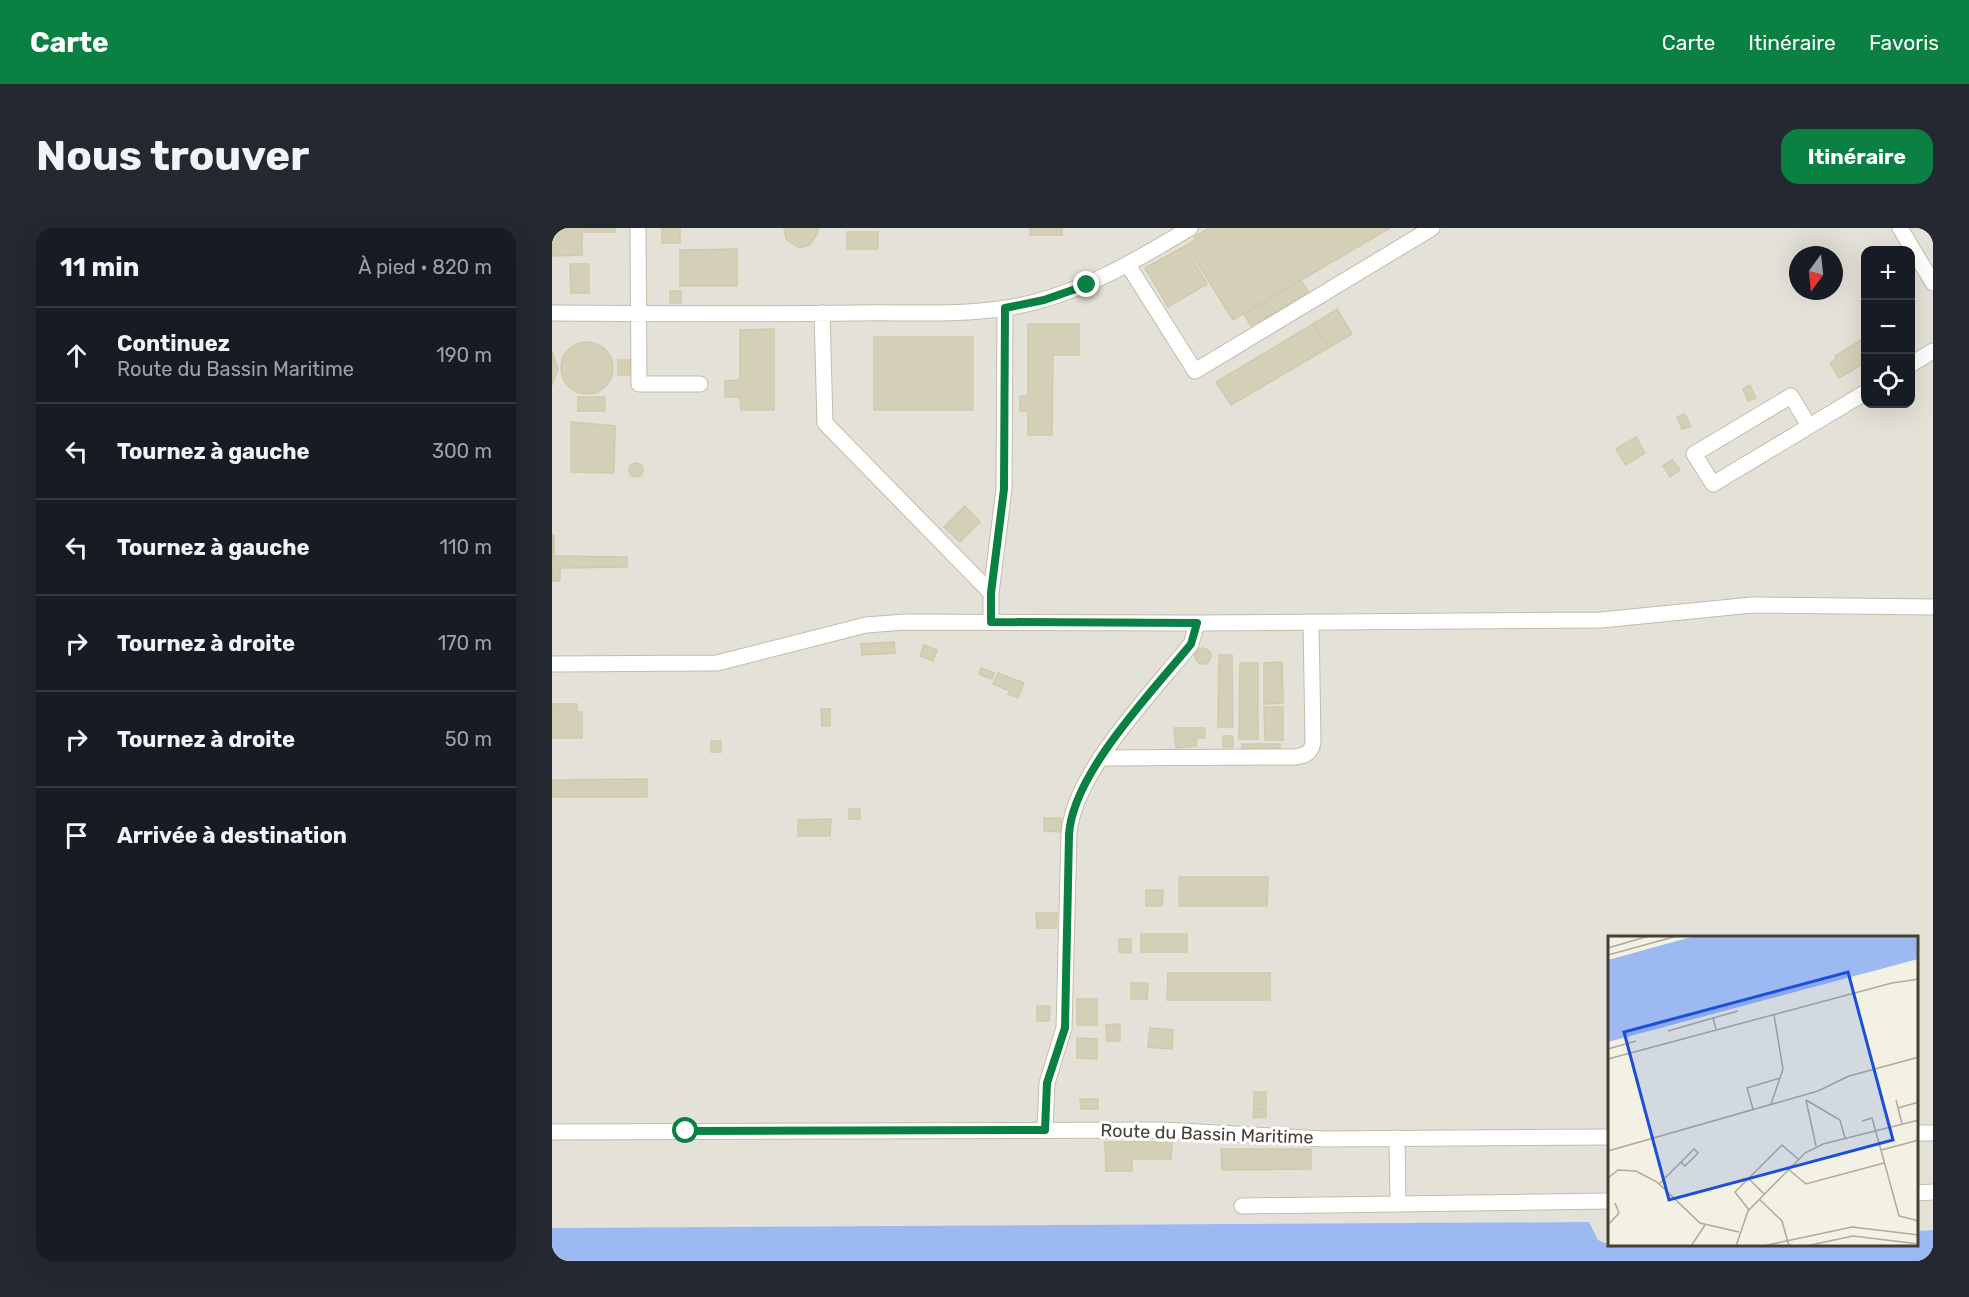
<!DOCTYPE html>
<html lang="fr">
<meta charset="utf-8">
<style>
body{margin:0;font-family:Rubik,sans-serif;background:#242831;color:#f1f3f6}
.controls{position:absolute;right:18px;top:18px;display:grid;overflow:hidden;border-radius:12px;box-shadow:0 6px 24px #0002}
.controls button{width:54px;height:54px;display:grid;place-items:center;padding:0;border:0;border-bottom:2px solid #363941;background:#171b24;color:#f1f3f6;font:30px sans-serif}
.compass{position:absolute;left:1237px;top:18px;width:54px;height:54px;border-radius:50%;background:#171b24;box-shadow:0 6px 24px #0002;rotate:195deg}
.stop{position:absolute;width:18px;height:18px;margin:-14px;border:4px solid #0b8043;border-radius:50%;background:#fff}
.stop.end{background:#0b8043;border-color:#fff;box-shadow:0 2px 6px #0008}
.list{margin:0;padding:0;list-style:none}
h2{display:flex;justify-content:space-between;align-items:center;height:78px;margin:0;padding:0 24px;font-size:26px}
h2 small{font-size:20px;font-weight:400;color:#9ea1a6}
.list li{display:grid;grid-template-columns:39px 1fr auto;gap:18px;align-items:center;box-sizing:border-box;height:96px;padding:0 24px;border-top:2px solid #363941}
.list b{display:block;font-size:22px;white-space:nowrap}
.list p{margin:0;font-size:20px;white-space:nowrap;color:#9ea1a6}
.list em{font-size:20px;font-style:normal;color:#9ea1a6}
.icon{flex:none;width:33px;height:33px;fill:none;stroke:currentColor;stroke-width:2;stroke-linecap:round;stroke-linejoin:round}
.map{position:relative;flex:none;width:1381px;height:1033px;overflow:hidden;border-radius:18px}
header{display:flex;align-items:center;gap:36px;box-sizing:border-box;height:84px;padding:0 30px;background:#0b8043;color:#fff}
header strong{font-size:28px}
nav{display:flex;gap:33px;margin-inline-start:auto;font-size:21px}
.intro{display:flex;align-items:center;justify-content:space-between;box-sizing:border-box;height:144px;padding:0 36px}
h1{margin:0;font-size:42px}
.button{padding:15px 27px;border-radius:18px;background:#0b8043;color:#fff;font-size:21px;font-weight:700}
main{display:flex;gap:36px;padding:0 36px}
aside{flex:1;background:#171b24;border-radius:18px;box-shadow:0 6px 24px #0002}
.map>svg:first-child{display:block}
.industrial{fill:#e4e1d8;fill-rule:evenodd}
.water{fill:#9db9f1}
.building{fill:#d4d0b8;stroke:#cecaab;stroke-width:1.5}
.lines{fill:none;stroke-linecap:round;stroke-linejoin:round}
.minor-casing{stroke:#c0bea8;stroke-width:17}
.minor{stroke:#fff;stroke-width:15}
.route{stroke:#0b8043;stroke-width:8}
.labels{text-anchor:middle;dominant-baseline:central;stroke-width:6;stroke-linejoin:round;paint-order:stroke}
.street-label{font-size:18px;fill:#444133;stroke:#fff}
.inset-road{fill:none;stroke:#acab9d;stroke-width:1.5}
.view{fill:#1d4ed8;fill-opacity:0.15;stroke:#1d4ed8;stroke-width:3}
.inset-edge{fill:none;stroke:#444133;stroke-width:3}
</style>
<header>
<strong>Carte</strong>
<nav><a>Carte</a><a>Itinéraire</a><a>Favoris</a></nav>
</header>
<div class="intro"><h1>Nous trouver</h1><a class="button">Itinéraire</a></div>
<main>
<aside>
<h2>11 min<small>À pied · 820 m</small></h2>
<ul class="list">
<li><svg class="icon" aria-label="ahead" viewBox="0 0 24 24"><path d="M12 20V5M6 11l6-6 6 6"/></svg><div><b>Continuez</b><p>Route du Bassin Maritime</p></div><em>190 m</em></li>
<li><svg class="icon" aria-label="left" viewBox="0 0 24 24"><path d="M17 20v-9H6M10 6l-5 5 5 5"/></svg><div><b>Tournez à gauche</b></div><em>300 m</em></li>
<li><svg class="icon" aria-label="left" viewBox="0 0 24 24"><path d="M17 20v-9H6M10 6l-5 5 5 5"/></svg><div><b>Tournez à gauche</b></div><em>110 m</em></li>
<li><svg class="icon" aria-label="right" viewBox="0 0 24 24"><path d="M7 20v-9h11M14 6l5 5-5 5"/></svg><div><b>Tournez à droite</b></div><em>170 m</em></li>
<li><svg class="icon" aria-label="right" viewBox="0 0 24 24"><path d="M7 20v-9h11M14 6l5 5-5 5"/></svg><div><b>Tournez à droite</b></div><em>50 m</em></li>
<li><svg class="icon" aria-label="arrive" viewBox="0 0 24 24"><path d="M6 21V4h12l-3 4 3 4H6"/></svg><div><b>Arrivée à destination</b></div></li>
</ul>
</aside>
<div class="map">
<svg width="1381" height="1033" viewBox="0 0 1381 1033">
<rect width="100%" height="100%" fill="#f2f1e3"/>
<!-- industrial -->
<path class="industrial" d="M 0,0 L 1381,0 L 1381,1002 L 1365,1003 L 1364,709 L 1057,709 L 1057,1014 L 1046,1012 L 1037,994 L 0,1000 ZM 1314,22 L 1358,22 L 1358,176 L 1314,176 ZM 1246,27 L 1282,27 L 1282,63 L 1246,63 Z"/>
<!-- water -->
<path class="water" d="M 1037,994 L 1046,1012 L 1057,1016 L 1364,1016 L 1365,1003 L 1381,1002 L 1381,1033 L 0,1033 L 0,1000 Z"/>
<!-- building -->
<path class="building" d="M 0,0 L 63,0 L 63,4 L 30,4 L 30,27 L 0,28 Z
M 232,0 L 266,0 L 266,4 L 258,17 L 247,20 L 234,11 Z
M 478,0 L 510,0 L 510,7 L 478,7 Z
M 657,0 L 838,0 L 681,92 L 639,25 L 637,26 L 655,56 L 616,79 L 593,40 L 644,12 L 642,9 Z
M 110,1 L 128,1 L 128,15 L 110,15 Z
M 295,4 L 326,4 L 326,21 L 295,21 Z
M 185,21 L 185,58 L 128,58 L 128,22 Z
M 18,36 L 37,36 L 37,65 L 19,65 Z
M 749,52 L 757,65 L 699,98 L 692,86 Z
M 118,63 L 129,63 L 129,75 L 118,75 Z
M 785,81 L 800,106 L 776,120 L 761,96 Z
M 476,96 L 527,96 L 527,127 L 501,127 L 500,207 L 476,207 L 476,183 L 468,183 L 468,168 L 476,168 Z
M 761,96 L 776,120 L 679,177 L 664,154 Z
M 222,101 L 222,182 L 189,182 L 188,169 L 173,169 L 173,153 L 188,152 L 188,102 Z
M 322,109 L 421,109 L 421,182 L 322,182 Z
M 1314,109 L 1314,134 L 1287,150 L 1278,135 L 1284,131 L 1283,128 Z
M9 140a26 26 0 1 1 52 0a26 26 0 1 1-52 0Z
M 0,123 L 6,141 L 0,157 Z
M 66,132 L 79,132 L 78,147 L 66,147 Z
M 1198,157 L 1204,170 L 1196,173 L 1191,161 Z
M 26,169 L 53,169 L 53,183 L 26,183 Z
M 1133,186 L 1139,198 L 1130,201 L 1125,189 Z
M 19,194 L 63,198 L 62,245 L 19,244 Z
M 1084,209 L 1093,225 L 1074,237 L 1064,221 Z
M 1120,232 L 1128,242 L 1118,249 L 1111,238 Z
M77 242a7 7 0 1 1 14 0a7 7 0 1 1-14 0Z
M 413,278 L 428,294 L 408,314 L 392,299 Z
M 0,307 L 2,307 L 2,328 L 75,329 L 75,339 L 8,340 L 8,353 L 0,353 Z
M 342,414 L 343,425 L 310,427 L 309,416 Z
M 372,417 L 385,422 L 381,433 L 368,428 Z
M643 428a8 8 0 1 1 16 0a8 8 0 1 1-16 0Z
M 667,427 L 680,427 L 681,499 L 666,499 Z
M 730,434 L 731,475 L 712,476 L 712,435 Z
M 688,435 L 706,435 L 706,511 L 687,511 Z
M 429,440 L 442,445 L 440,451 L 427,446 Z
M 446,445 L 472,455 L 466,470 L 456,466 L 458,463 L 441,456 Z
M 0,476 L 25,476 L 25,484 L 30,484 L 30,510 L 0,510 Z
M 712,479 L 731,479 L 731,512 L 713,512 Z
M 269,481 L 278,481 L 278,498 L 270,498 Z
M 622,500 L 653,500 L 653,510 L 645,510 L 644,518 L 624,520 Z
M 671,508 L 681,508 L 681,519 L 671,519 Z
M 159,513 L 169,513 L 169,524 L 159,524 Z
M 690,516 L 728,516 L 728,520 L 690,520 Z
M 95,551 L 95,569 L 0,569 L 0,552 Z
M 297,581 L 308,581 L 308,591 L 297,591 Z
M 492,590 L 509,590 L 509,604 L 492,603 Z
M 279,591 L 278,608 L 246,608 L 246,592 Z
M 627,649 L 716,649 L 715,678 L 627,678 Z
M 594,662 L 611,662 L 610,678 L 594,678 Z
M 484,685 L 505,685 L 504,700 L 485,700 Z
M 589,706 L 635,706 L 635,724 L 589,724 Z
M 567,711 L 579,711 L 579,725 L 567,724 Z
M 616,745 L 718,745 L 718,772 L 615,772 Z
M 579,755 L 596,755 L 595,771 L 579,771 Z
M 525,771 L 545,771 L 545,797 L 525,797 Z
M 485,778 L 498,778 L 497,793 L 485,793 Z
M 568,796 L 568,813 L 555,813 L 554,797 Z
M 598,800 L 621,802 L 620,821 L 596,819 Z
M 525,810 L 545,811 L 545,831 L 525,830 Z
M 702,864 L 714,864 L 714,881 L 702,881 Z
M 528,871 L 546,871 L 546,881 L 529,881 Z
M 702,881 L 714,881 L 714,889 L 701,890 Z
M 553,914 L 620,914 L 619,931 L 580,931 L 580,943 L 554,943 Z
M 669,921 L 759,921 L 759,941 L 670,942 Z"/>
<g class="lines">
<defs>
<path id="minor" d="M 86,0 L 87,156 L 148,156
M 1348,0 L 1381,55
M 576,37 L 643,143 L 880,0
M 0,85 C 102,86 204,86 306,85 C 364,84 426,89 483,74 C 540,59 588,30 638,0
M 270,85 L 273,195 L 439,365
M 1358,137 L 1381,123
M 1257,198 L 1239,168 L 1142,226 L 1161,256 L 1314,164
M 439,394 L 439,365 L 452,261 L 453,80
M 0,436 L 165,435 L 314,397 L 353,394 L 645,395 L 1049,392 L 1200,377 L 1381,379
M 548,530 L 742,529 C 753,528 760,525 761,513 L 759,394
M 493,902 L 495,855 L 512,800 L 517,607 C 520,546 601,464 639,416 L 645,395
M 0,904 L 611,902 L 772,911 L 1057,909
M 1364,905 L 1381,905
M 1364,965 L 1381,964
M 846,976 L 1057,973
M 690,978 L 846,976 L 845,910"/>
</defs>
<!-- minor casing -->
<use href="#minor" class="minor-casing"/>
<!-- minor -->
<use href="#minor" class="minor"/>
</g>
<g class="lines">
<!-- route -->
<path class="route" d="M 134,903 L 493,902 L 495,855 L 513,800 L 517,607 C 520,546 600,464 639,416 L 645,395 L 439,394 L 439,365 L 452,261 L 453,80 L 492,72 L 535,57"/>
</g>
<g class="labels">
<!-- street labels -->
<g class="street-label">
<text transform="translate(655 906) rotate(2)">Route du Bassin Maritime</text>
</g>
</g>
<!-- overview -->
<g transform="translate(1056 708)">
<rect width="310" height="310" fill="#f2f1e3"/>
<path d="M 87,0 L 310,0 L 310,23 L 0,106 L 0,24 Z" fill="#9db9f1"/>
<path class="inset-road" d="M 0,12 L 41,0M 0,19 L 69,0M 108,93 L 105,82 L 130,75M 60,95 L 105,82M 0,113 L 28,105M 0,123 L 284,47 L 311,43M 198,164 L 232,184 L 237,202M 198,164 L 208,210M 288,164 L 294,188M 163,168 L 175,133 L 166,79M 290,172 L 311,166M 145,173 L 139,152 L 172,142M 254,185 L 264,182 L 273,214 L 311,204M 273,214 L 291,280 L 311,285M 0,215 L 210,155 L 241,140 L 311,121M 180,233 L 198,248 L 276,227M 0,242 L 10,234 L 28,235 L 49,246 L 92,287 L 131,296M 141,243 L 156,258M 51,248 L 86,213 L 90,217 L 77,230 L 73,226M 151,263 L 174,285 L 181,310M 141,274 L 127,256 L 174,209 L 190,223M 0,289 L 11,277 L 7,267M 83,310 L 97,289M 128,310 L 140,275 L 197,217 L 215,208 L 311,184M 155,310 L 244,291 L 311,299M 198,310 L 245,300 L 311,308"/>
<path class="view" d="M 240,36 L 285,204 L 61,264 L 16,96 Z"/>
<rect width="310" height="310" class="inset-edge"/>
</g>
</svg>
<div class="controls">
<button>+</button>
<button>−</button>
<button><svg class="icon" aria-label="locate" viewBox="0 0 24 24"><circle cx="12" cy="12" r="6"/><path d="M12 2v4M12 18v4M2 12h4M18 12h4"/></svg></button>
</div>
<svg class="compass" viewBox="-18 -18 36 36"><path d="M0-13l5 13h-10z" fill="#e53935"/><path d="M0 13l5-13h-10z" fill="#9ea1a6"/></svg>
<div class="stop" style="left:134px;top:903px"></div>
<div class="stop end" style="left:535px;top:57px"></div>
</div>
</main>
